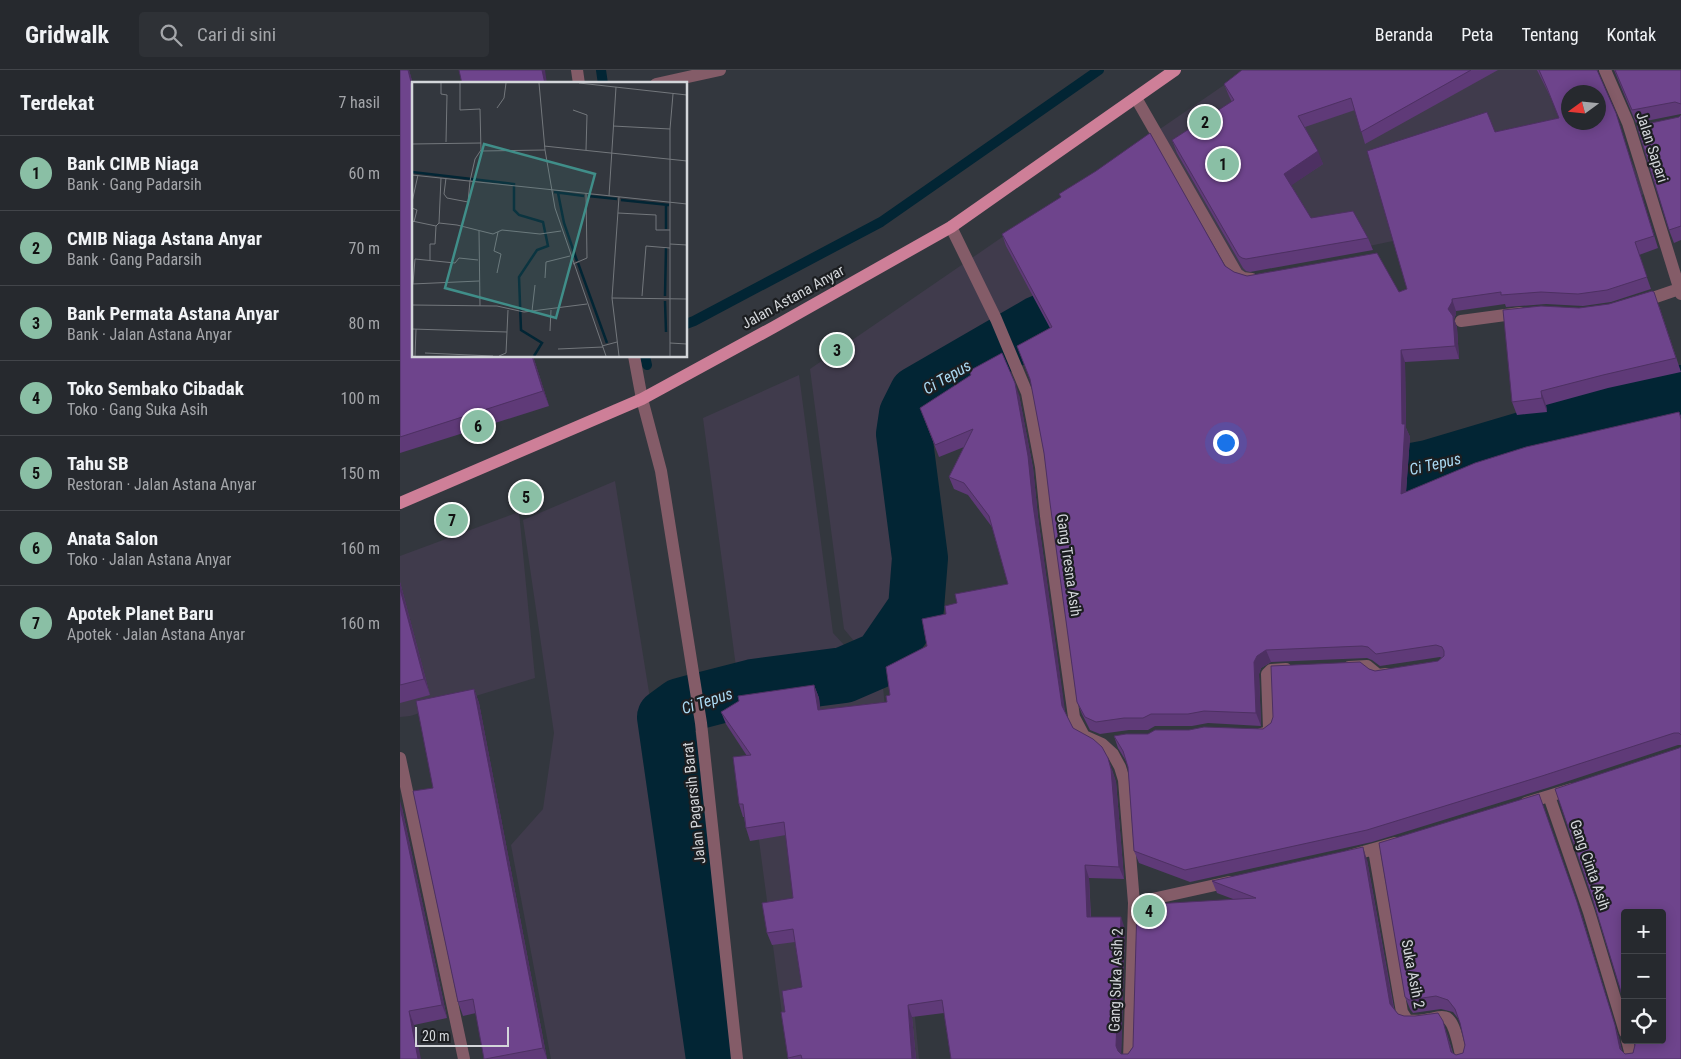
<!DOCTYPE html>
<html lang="id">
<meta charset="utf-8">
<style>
body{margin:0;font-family:"Roboto Condensed",sans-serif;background:#2e3136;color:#f1f3f6}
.controls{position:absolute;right:15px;bottom:15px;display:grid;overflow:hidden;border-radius:5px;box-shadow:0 2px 12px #0003}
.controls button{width:45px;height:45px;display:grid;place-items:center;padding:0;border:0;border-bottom:1px solid #42454a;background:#26292e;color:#f1f3f6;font:25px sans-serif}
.compass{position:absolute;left:1161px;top:15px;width:45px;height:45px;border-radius:50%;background:#26292e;box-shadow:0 2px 12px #0003;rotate:255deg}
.scale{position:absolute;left:15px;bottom:12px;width:94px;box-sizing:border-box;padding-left:5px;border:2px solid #d3d6da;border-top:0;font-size:14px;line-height:18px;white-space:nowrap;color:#d3d6da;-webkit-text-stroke:4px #1c1e21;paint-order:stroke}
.you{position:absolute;left:825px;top:372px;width:18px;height:18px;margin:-12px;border:4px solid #fff;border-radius:50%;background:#1a73e8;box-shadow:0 0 0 8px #1a73e833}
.badge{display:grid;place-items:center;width:32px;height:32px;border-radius:50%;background:#8abfa5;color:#111;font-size:16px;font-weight:700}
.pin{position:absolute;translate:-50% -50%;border:2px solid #fff;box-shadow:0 1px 5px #0006}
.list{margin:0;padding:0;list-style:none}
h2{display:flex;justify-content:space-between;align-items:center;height:65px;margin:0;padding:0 20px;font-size:21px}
h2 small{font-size:16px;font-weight:400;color:#a4a6aa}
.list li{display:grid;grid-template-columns:32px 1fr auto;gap:15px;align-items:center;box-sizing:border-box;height:75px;padding:0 20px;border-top:1px solid #42454a}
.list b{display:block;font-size:19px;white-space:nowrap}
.list p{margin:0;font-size:16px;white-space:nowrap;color:#a4a6aa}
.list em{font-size:16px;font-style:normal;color:#a4a6aa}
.icon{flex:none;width:28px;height:28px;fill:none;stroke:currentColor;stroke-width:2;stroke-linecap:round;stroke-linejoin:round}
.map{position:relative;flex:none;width:1281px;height:989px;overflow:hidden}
header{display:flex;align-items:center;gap:30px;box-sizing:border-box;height:70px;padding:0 25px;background:#26292e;border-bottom:1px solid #42454a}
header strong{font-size:24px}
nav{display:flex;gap:28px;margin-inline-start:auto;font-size:18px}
.search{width:350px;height:45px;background:#2e3136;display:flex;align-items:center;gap:12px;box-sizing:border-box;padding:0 18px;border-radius:5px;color:#a4a6aa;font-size:19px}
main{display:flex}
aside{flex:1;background:#26292e}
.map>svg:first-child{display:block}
.commercial{fill:#403b4c;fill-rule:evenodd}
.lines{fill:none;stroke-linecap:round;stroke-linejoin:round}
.stream{stroke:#022534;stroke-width:10}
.river{stroke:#022534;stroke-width:56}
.minor{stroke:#845c68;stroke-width:12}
.tertiary{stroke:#845c68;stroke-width:12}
.primary{stroke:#ce7f98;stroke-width:12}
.wall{fill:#5f3a78}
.shaded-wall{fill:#4d3062}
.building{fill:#6e448c;stroke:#4d3062;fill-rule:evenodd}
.labels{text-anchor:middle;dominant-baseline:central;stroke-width:4.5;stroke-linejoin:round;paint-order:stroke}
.street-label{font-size:15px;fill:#d3d6da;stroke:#1c1e21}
.water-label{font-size:16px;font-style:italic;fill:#aad9f2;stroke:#1c1e21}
.inset-river{fill:none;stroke:#022534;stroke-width:2.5}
.inset-road{fill:none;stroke:#73777c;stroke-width:1}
.view{fill:#408e89;fill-opacity:0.15;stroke:#408e89;stroke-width:2.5}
.inset-edge{fill:none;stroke:#d3d6da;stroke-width:2.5}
</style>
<header>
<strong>Gridwalk</strong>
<div class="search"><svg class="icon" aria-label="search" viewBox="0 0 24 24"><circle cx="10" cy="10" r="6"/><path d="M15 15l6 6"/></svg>Cari di sini</div>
<nav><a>Beranda</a><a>Peta</a><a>Tentang</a><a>Kontak</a></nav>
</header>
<main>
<aside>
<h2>Terdekat<small>7 hasil</small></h2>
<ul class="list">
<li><span class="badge">1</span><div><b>Bank CIMB Niaga</b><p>Bank · Gang Padarsih</p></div><em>60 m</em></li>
<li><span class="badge">2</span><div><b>CMIB Niaga Astana Anyar</b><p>Bank · Gang Padarsih</p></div><em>70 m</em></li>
<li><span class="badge">3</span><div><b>Bank Permata Astana Anyar</b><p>Bank · Jalan Astana Anyar</p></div><em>80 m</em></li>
<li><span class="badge">4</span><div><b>Toko Sembako Cibadak</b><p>Toko · Gang Suka Asih</p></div><em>100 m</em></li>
<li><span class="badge">5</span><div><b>Tahu SB</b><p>Restoran · Jalan Astana Anyar</p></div><em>150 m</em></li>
<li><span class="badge">6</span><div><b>Anata Salon</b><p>Toko · Jalan Astana Anyar</p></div><em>160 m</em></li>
<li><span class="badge">7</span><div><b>Apotek Planet Baru</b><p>Apotek · Jalan Astana Anyar</p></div><em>160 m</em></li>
</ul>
</aside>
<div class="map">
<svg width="1281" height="989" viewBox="0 0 1281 989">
<rect width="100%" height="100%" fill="#33373e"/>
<!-- commercial -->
<path class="commercial" d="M 846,0 L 1191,0 L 1246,124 L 988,172 L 843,203 L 722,190 L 506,324 L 528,499 L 510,564 L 484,607 L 444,559 L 410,299 ZM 1168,22 L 1198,22 L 1198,52 L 1168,52 Z
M 399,305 L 433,563 L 483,617 L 519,989 L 388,989 L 303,348 Z
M 215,411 L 308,989 L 151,989 L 111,775 L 143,739 L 154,663 L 123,450 Z
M 119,442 L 135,608 L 10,646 L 0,647 L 0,486 Z"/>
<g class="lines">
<!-- stream -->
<path class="stream" d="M 201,0 L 203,14
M 286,254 L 294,251 L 481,152 L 699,0
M 245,286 L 247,295"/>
<!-- river -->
<path class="river" d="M 934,383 L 968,397 L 1001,403 L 1028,398 L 1281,323
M 314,989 L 265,647 L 280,636 L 291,633 L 353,617 L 444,605 L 481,589 L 516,538 L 520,488 L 504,364 L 507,344 L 517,324 L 638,254 L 684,235 L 707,229 L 717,234"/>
<!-- minor -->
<path class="minor" d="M 1205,0 L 1228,53 L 1281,224
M 256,14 L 320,0
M 736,28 L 837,204 L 843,208 L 852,209
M 551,157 L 596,249 L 627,323 L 641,397 L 646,446 L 674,647 L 684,666 L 702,674 L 713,684 L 720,697 L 724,710 L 734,833 L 729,989
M 1241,232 L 1279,219
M 1061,251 L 1120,243
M 949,597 L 967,596 L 978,605 L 986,604
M 861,664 L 868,662 L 869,659 L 867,604 L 871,600 L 886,599
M 0,688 L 64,989
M 1149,726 L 1189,842 L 1225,962
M 1126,733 L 1172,719
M 974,780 L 1002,942 L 1007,950 C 1015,952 1022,950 1031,949 C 1036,948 1042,945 1047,948 C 1056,954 1059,979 1062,989
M 949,786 L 995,773
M 734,833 L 829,812
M 1227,970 L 1232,989"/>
<!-- tertiary -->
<path class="tertiary" d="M 177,0 L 179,14
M 234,286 L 242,329 L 261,401 L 301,653 L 337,989"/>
<!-- primary -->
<path class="primary" d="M 0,433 L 242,329 L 374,257 L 551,157 L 775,0"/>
</g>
<!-- wall -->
<path class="wall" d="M 0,0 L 9,0 L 14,18 L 14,286 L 133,286 L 149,336 L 0,383 Z
M 842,0 L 1098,0 L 965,74 L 955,40 L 905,57 L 923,94 L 891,115 L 911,148 L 968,168 L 973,180 L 850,202 L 846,201 L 843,198 L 777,83 L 772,70 L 832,32 L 829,26 L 824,14 Z
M 1137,0 L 1197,0 L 1220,56 L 1258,178 L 1239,185 L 1251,219 L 1211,232 L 1183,236 L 1146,234 L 1106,237 L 1105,234 L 1056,241 L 1056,244 L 1054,249 L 1057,258 L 1059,289 L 1005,292 L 1006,358 L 1010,367 L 1006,422 L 1279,342 L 1281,346 L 1281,675 L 1278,675 L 1147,718 L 972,772 L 790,812 L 739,793 L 734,781 L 728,697 L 726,691 L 718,678 L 714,666 L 863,659 L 969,599 L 975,601 L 1038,591 L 1042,588 L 1040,587 L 980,596 L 972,590 L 967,588 L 871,592 L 861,598 L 859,604 L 861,656 L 808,653 L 792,656 L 755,656 L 748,660 L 729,660 L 700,664 L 690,660 L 682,644 L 677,632 L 644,383 L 631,312 L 617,276 L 650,258 L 606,176 L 602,164 L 825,196 L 834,202 L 847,206 L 999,222 L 1007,219 L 1095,62 L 1159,48 L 1152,30 Z
M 1214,0 L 1281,0 L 1281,44 L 1236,53 Z
M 1281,45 L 1281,170 L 1274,173 L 1269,160 L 1279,47 Z
M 1259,236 L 1281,302 L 1208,318 L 1146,335 L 1147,342 L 1117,345 L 1112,332 L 1179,238 Z
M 619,325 L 633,398 L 638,447 L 665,644 L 673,658 L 712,700 L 716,712 L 724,809 L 689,808 L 691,847 L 725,859 L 721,984 L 728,984 L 833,829 L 817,823 L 812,811 L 967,790 L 994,938 L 998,944 L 1047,964 L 1053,983 L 1056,985 L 1063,983 L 1065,975 L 1060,951 L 1053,942 L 1041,939 L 1013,943 L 1010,939 L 1005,927 L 1181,844 L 1219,968 L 1222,981 L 1225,984 L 1233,983 L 1235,975 L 1279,678 L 1281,989 L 551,989 L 544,943 L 512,947 L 516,989 L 388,989 L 385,942 L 402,917 L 395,872 L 372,875 L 367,863 L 393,828 L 386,765 L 350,771 L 346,758 L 344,747 L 343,747 L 339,734 L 347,686 L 326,654 L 321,642 L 414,615 L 419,628 L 420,640 L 487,632 L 490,625 L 527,576 L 546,544 L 557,533 L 608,514 L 592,457 L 568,425 L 554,419 L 549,407 L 564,377 L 539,387 L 520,338 Z
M 0,512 L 30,625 L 0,633 Z
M 74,619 L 79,633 L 147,989 L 84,989 L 76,943 L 63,946 L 58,932 L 33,718 Z
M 2,738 L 47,948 L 14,955 L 0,989 Z"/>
<!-- shaded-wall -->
<path class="shaded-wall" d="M 8,0 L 9,0 L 14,18 L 14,24 Z
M 142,0 L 145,0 L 147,14 L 145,14 Z
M 918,81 L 923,94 L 889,117 L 884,104 Z
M 1052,229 L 1056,241 L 1056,244 L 1054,249 L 1057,258 L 1059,289 L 1055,276 L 1048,239 Z
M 1001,280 L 1005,292 L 1006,358 L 1010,367 L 1005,436 L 1001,424 L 1002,354 Z
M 132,286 L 133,286 L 149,336 L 143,321 Z
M 615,313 L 619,325 L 633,398 L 638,447 L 666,648 L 662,636 Z
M 1141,321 L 1146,335 L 1147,342 L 1142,328 Z
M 0,512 L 30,625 L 24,609 L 0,519 Z
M 866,580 L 871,592 L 861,598 L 859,604 L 861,656 L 856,643 L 854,592 L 857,586 Z
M 414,615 L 419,628 L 422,653 L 418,640 Z
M 74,619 L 79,633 L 147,989 L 143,978 Z
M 708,688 L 716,712 L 724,809 L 719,797 Z
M 1139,724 L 1181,844 L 1219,968 L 1224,989 L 1220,979 Z
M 0,731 L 2,738 L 47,948 L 42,935 L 0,737 Z
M 963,777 L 967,790 L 995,946 L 990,934 Z
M 685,795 L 689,808 L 691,860 L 687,847 Z
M 721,847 L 725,859 L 721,989 L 716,976 Z
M 508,935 L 512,947 L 516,989 L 512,989 Z
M 9,941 L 14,955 L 21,989 L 18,989 Z
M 1043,951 L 1047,964 L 1054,989 L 1051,982 Z"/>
<!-- building -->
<path class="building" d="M 0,0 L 8,0 L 14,24 L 14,286 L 132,286 L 143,321 L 0,367 Z
M 59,0 L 142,0 L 145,14 L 62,14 Z
M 842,0 L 1071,0 L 961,62 L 951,28 L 898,46 L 918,81 L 884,104 L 911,148 L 953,141 L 968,168 L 846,189 L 842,188 L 839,186 L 772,70 L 834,30 L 824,14 Z
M 1139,0 L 1197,0 L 1216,43 L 1254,166 L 1235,172 L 1247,207 L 1207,220 L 1178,224 L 1141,222 L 1101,225 L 1101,222 L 1052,229 L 1052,232 L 1048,239 L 1053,246 L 1055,276 L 1001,280 L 1002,354 L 1005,354 L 1001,424 L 1075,393 L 1126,377 L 1279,342 L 1281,349 L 1281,665 L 1279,663 L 1274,663 L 1142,706 L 967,760 L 785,800 L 734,781 L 728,697 L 723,681 L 714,666 L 726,664 L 748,664 L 755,660 L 789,660 L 804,657 L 863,659 L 871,653 L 873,647 L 871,596 L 960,592 L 969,599 L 975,601 L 1038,591 L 1044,586 L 1044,581 L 1042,577 L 1036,575 L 976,584 L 968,577 L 962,576 L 866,580 L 857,586 L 854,592 L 856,643 L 804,641 L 788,644 L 751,644 L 743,648 L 724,648 L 696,652 L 685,647 L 677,632 L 650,433 L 644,383 L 630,309 L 617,276 L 652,257 L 602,164 L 661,127 L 659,124 L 696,101 L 750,63 L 825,196 L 834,202 L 847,206 L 977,183 L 999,222 L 1007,219 L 967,81 L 1087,42 L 1095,62 L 1159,48 L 1147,18 ZM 1168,22 L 1198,22 L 1198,52 L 1168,52 Z
M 1215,0 L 1281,0 L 1281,34 L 1275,32 L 1232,40 Z
M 1281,45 L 1281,156 L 1269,160 L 1237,56 L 1279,47 Z
M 1252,221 L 1254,222 L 1276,288 L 1203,305 L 1141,321 L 1142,328 L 1112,332 L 1103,240 L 1141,236 L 1179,238 L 1209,234 Z
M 602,283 L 615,313 L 628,386 L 633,435 L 662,636 L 673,658 L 693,669 L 702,677 L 708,688 L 711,699 L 719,797 L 685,795 L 687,847 L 721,847 L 716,976 L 718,981 L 721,984 L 728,984 L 733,977 L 737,835 L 856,828 L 812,811 L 963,777 L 990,934 L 998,944 L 1004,946 L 1015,946 L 1038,943 L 1043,951 L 1051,982 L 1056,985 L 1063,983 L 1065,975 L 1060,953 L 1055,939 L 1048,930 L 1036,926 L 1009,930 L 1005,927 L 979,773 L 1139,724 L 1177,832 L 1215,955 L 1220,979 L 1225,984 L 1233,983 L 1235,975 L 1234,970 L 1262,970 L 1262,843 L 1225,843 L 1225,935 L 1192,827 L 1155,719 L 1279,678 L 1281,677 L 1281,989 L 551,989 L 542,930 L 508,935 L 512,989 L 402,989 L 401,985 L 388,988 L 381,942 L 385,942 L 382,921 L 402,917 L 393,859 L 367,863 L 362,833 L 393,828 L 384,752 L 346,758 L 343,734 L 339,734 L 333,687 L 351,685 L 321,642 L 339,631 L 338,626 L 414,615 L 418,640 L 487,632 L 486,626 L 490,625 L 486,597 L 527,576 L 522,549 L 546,544 L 545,536 L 557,533 L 555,524 L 608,514 L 589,446 L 564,413 L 549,407 L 573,359 L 535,375 L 520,338 L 571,305 L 569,301 Z
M 0,519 L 24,609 L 0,615 Z
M 74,619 L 143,978 L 85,989 L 84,989 L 73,929 L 58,932 L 13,721 L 33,718 L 16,631 Z
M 0,737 L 42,935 L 9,941 L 18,989 L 0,989 Z"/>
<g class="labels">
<!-- street labels -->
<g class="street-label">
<text transform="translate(1252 77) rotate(72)">Jalan Sapari</text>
<text transform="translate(393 227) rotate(-29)">Jalan Astana Anyar</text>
<text transform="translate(669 495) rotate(82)">Gang Tresna Asih</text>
<text transform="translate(294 733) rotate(-96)">Jalan Pagarsih Barat</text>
<text transform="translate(1190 795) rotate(71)">Gang Cinta Asih</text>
<text transform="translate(1013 904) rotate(79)">Suka Asih 2</text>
<text transform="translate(716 910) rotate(-88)">Gang Suka Asih 2</text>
</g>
<!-- water labels -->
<g class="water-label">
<text transform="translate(547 307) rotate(-30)">Ci Tepus</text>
<text transform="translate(1035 394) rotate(-13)">Ci Tepus</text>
<text transform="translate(307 631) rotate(-18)">Ci Tepus</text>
</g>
</g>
<!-- overview -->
<g transform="translate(12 12)">
<rect width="275" height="275" fill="#33373e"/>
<path class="inset-river" d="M 0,90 L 102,102 L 102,128 L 107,133 L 131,140 L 136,164 L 125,168 L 107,195 L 109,248 L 130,261 L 122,274M 142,110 L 172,114M 146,111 L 152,141 L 165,179M 176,114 L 205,117M 209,118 L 257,123M 254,147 L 254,124M 166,181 L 195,261M 253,214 L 254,166M 253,219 L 254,250"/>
<path class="inset-road" d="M 29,1 L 29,12 L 35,13 L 34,60M 48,1 L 48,28 L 68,27 L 69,69 L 133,68M 127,1 L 133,68 L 143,126 L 194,274M 167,1 L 275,13M 85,26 L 92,16 L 94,1M 161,28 L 175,33 L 174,68M 201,44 L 258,47M 0,62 L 69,61M 132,64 L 275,79M 0,93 L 275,122M 34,96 L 32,112 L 35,116 L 56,120 L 58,99M 58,99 L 63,77 L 69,68M 197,114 L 204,5M 0,120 L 6,93M 0,126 L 5,128 L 2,140M 206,131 L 244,133 L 244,148 L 258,148M 0,139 L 24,144 L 27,141 L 45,143 L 81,152 L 90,148 L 128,152 L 149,149M 27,141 L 29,96M 67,149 L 68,224M 258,162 L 275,163M 18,179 L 18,162 L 23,162 L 24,144M 161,182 L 175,176 L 174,111M 85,191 L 89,172 L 82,169 L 86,150M 133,196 L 134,180 L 158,174M 0,202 L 67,199M 1,202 L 3,177 L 43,181 L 47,176 L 66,178M 230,214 L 234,164 L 258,166M 200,216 L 275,217M 0,223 L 85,224 L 112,230 L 175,222M 120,229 L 123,203M 0,247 L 95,250M 138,249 L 139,228M 258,261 L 275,262M 190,264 L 205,260M 146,267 L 191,265M 13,271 L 81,274M 3,274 L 4,247M 87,274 L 94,271 L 96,228M 207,274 L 200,216 L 207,115M 258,274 L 258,47 L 261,12"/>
<path class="view" d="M 72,62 L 183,92 L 144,236 L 33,206 Z"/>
<rect width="275" height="275" class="inset-edge"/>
</g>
</svg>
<div class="controls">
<button>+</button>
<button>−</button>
<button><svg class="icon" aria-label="locate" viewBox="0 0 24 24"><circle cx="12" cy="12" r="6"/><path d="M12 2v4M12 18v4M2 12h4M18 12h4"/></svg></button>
</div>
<svg class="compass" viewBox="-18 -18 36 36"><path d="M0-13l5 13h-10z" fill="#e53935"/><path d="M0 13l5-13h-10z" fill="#a4a6aa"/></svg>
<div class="scale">20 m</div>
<div class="you"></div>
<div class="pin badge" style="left:823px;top:94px">1</div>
<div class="pin badge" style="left:805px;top:52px">2</div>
<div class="pin badge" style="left:437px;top:280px">3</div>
<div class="pin badge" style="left:749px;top:841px">4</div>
<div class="pin badge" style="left:126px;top:427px">5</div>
<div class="pin badge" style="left:78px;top:356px">6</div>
<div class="pin badge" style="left:52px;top:450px">7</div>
</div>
</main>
